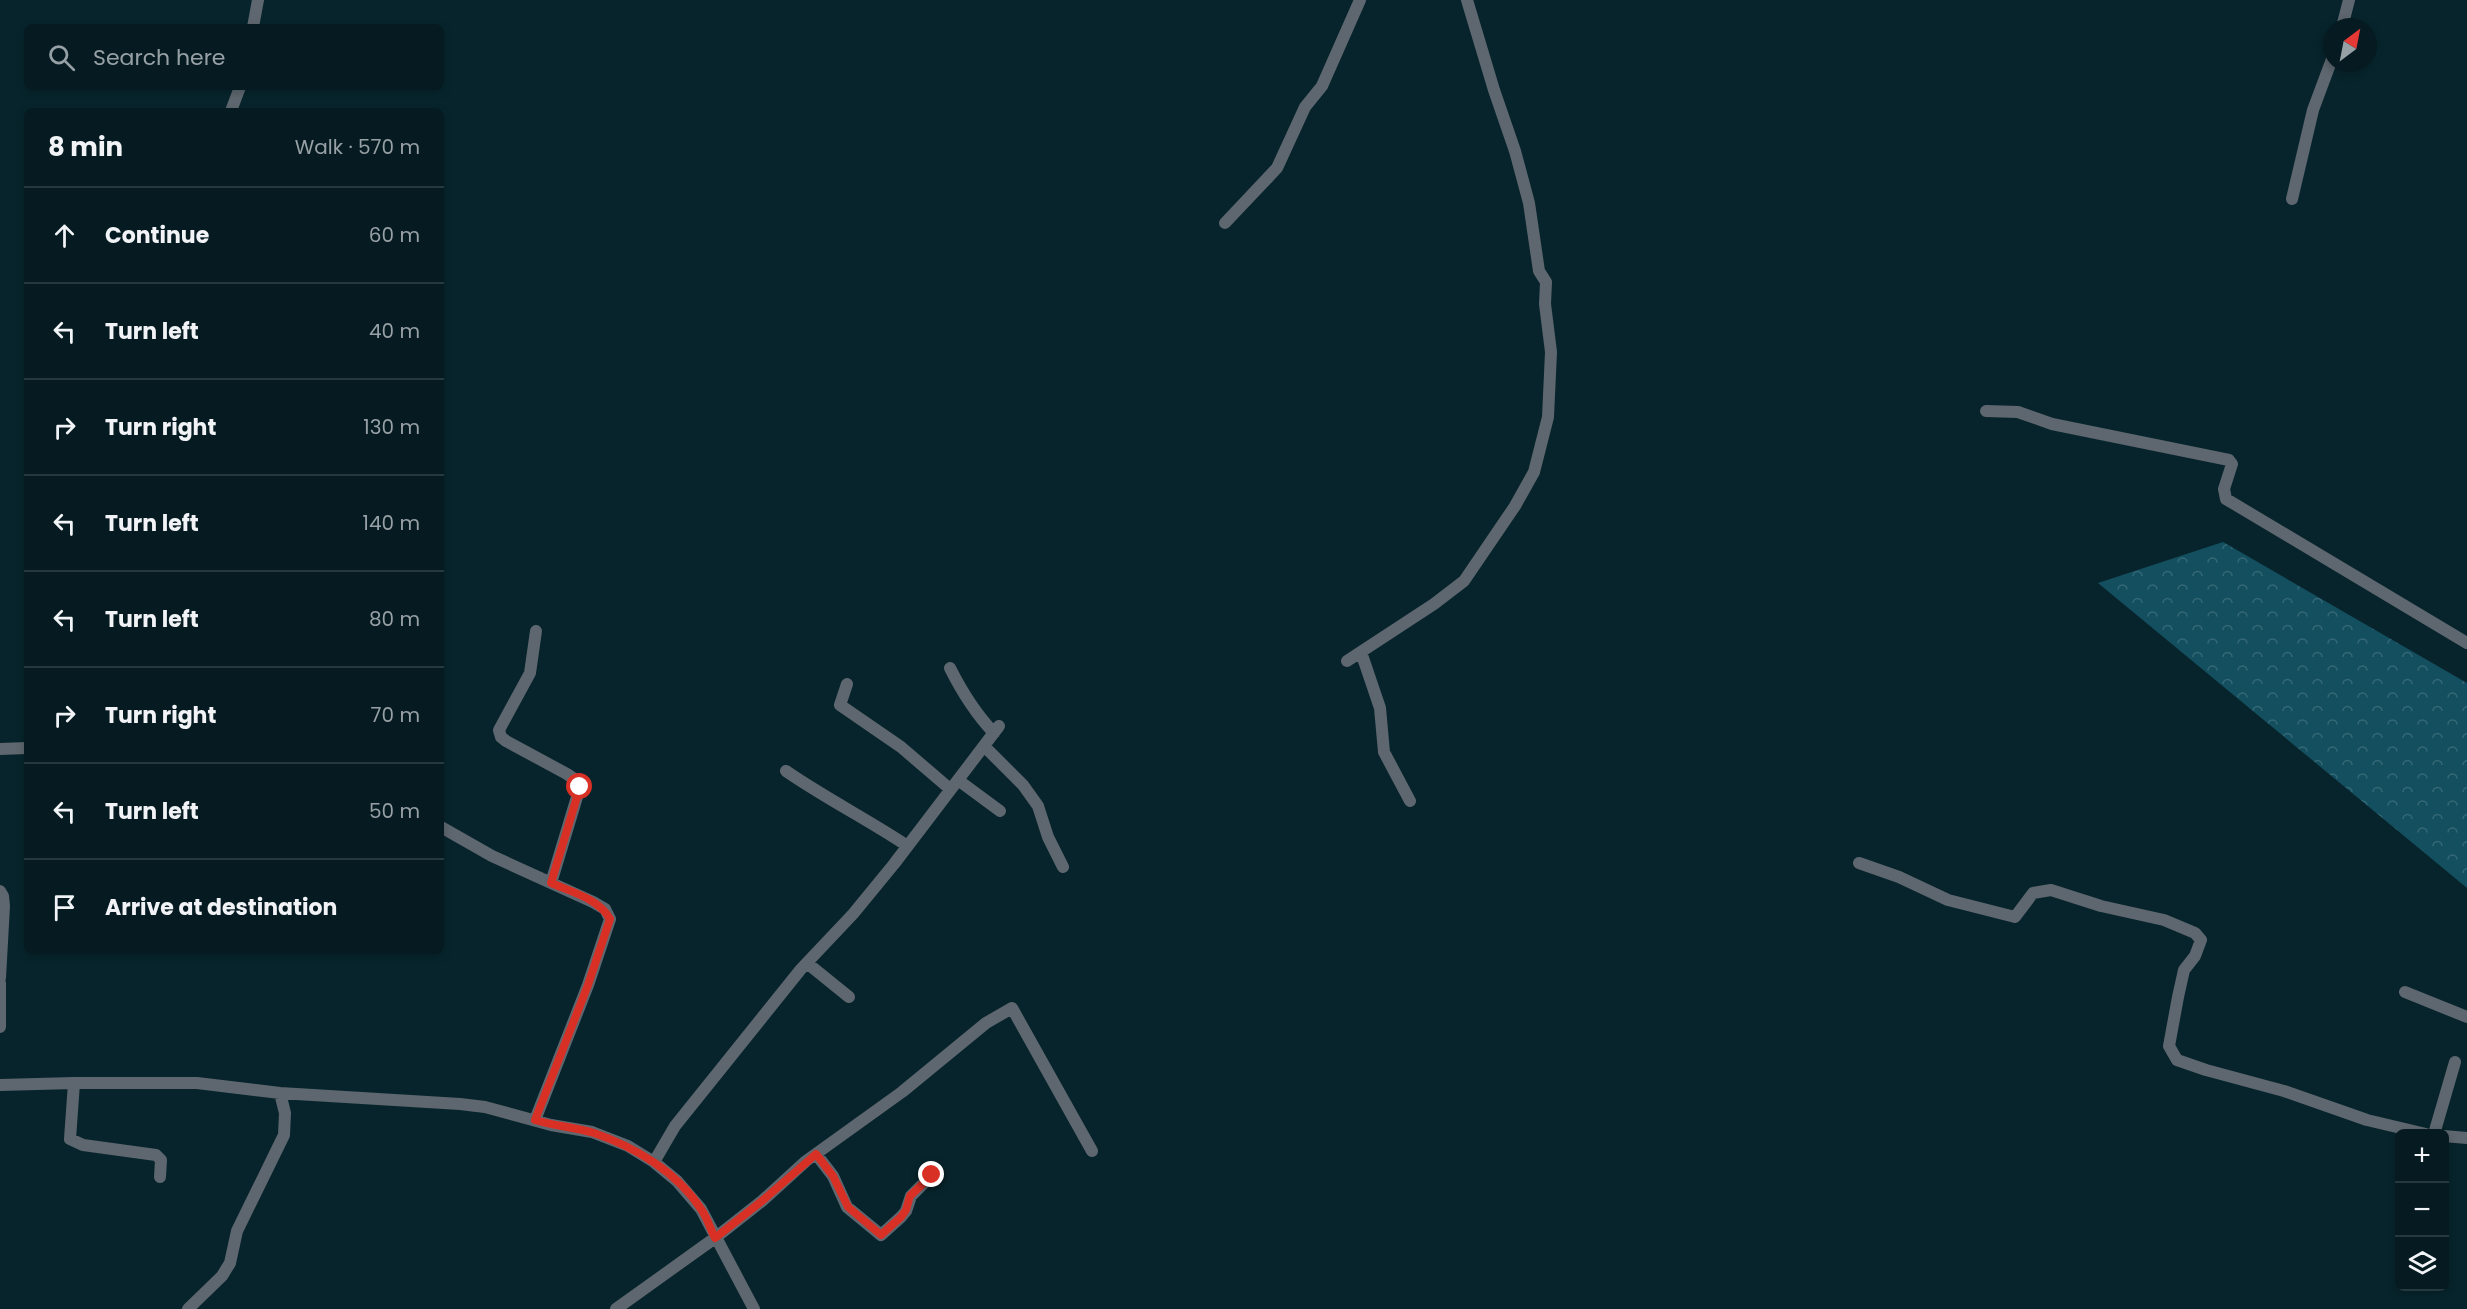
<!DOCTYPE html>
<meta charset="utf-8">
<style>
body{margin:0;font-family:Poppins,sans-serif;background:#13282e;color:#f1f3f6}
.controls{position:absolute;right:18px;bottom:18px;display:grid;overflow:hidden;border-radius:9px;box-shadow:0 3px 9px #0003}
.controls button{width:54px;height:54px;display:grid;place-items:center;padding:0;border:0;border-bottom:2px solid #26393f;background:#051b21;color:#f1f3f6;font:30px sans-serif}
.compass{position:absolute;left:2323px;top:18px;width:54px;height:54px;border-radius:50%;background:#051b21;box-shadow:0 3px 9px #0003;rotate:32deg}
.stop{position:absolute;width:18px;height:18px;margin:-14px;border:4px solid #d93025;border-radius:50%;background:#fff}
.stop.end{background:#d93025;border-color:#fff;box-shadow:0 2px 6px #0008}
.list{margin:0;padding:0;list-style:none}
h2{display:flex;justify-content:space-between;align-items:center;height:78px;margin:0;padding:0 24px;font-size:26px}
h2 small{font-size:20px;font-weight:400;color:#97a1a5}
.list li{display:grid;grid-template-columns:39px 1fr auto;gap:18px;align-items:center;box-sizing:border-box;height:96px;padding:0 24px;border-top:2px solid #26393f}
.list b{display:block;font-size:22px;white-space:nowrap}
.list em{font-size:20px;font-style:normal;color:#97a1a5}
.icon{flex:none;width:33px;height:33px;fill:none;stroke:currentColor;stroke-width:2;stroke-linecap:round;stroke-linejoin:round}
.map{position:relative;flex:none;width:2467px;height:1309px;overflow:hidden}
.search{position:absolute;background:#051b21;box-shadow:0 3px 9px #0003;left:24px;top:24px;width:420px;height:66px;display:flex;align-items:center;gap:15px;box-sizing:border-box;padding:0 21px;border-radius:9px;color:#97a1a5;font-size:22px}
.panel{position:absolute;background:#051b21;box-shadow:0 3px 9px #0003;left:24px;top:108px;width:420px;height:846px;border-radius:9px}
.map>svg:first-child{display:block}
.forest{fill:url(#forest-crowns)}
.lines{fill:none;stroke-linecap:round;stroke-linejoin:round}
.street{stroke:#5e676f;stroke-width:12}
.route{stroke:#d93025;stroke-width:8}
</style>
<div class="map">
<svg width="2467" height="1309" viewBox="0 0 2467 1309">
<defs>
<pattern id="forest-crowns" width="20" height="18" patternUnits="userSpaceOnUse" patternTransform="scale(1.5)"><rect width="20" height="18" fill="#134f5f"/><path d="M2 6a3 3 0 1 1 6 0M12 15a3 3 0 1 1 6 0" fill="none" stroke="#356876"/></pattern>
</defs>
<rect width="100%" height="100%" fill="#07242c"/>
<!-- forest -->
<path class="forest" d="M 2223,542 L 2467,683 L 2467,888 L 2098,583 Z"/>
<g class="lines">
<!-- street -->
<path class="street" d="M 253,27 L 258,0
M 2342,27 L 2349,0
M 231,111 L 240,87
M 2292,199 L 2313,110 L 2332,59
M 1225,223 L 1277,168 L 1305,107 L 1322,86 L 1360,0
M 1986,411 L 2018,412 L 2052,424 L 2229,460 L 2232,464 L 2224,489 L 2226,499 L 2467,643
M 536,631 L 530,673 L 499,730 L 501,737 L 506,741 L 567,774 L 577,781 L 580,787 L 551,883
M 1361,652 L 1380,708 L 1384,752 L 1410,801
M 1347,661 L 1434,604 L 1464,581 L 1515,506 L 1534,472 L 1548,417 L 1551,352 L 1545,304 L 1546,282 L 1539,271 L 1529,203 L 1515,151 L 1494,90 L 1467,0
M 950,668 C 962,692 975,713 994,733
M 847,684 L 840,705 L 901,747 L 950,789
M 984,746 L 1023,785 L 1038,806 L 1048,837 L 1063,867
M 0,749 L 27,748
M 786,771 C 825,798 867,819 906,845
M 958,780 L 1000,811
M 441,827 L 492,856 L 593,902 L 605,909 L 610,919 L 588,985 L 535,1120
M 1859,863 L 1899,877 L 1948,900 L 2015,917 L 2033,893 L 2051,890 L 2101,906 L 2164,920 L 2195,933 L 2201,940 L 2195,956 L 2184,970 L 2178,997 L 2169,1046 L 2177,1060 L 2206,1070 L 2284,1091 L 2367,1120 L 2426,1134
M 0,891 L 3,896 L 4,906 L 0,978
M 807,963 L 849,997
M 0,983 L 0,1027
M 2405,992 L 2467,1017
M 74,1083 L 70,1139 L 83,1145 L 156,1155 L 161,1160 L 160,1177
M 0,1085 L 74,1083 L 197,1083 L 280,1093 L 460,1104 L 485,1107 L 551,1125 L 592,1132 L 628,1146 L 654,1162 L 677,1181 L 701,1209 L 754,1309
M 2434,1134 L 2455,1062
M 2444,1136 L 2467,1138
M 816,1154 L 833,1176 L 847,1207 L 881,1235 L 901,1217 L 906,1211 L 911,1196 L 932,1175
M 654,1162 L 675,1126 L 801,969 L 853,914 L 894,864 L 999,726
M 188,1309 L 222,1276 L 230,1263 L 237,1231 L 284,1135 L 285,1113 L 280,1093
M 616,1309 L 715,1238 L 762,1201 L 806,1161 L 902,1092 L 986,1023 L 1012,1008 L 1092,1151"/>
</g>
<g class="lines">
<!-- route -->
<path class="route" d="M 580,787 L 551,883 C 572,892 599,899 610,919 L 588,985 L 535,1120 C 554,1126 575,1127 594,1133 C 635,1147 677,1172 701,1209 C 707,1217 710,1228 715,1238 L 762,1201 L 816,1154 L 833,1176 L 848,1207 L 881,1235 L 901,1217 L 906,1210 L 910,1196 L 932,1175"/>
</g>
</svg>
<div class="controls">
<button>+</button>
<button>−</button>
<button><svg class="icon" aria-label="layers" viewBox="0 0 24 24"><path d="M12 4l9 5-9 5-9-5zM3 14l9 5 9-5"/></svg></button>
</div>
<svg class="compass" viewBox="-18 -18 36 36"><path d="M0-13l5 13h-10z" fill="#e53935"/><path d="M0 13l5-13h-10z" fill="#97a1a5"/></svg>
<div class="stop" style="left:580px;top:787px"></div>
<div class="stop end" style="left:932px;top:1175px"></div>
<div class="search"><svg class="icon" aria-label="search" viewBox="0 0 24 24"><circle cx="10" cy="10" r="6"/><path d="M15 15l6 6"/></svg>Search here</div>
<section class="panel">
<h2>8 min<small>Walk · 570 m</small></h2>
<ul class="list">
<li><svg class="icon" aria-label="ahead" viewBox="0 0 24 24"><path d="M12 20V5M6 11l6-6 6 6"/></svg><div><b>Continue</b></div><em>60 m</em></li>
<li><svg class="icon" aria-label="left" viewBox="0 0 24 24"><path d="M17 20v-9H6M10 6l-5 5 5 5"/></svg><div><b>Turn left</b></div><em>40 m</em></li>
<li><svg class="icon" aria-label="right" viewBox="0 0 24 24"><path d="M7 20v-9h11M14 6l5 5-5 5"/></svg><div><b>Turn right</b></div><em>130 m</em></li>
<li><svg class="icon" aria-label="left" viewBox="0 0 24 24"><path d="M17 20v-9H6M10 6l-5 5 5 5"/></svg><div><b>Turn left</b></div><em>140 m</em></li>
<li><svg class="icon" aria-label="left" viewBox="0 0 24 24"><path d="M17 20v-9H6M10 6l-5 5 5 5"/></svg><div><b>Turn left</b></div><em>80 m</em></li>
<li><svg class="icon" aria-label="right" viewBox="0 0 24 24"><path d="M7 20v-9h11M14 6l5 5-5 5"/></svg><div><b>Turn right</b></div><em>70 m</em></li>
<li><svg class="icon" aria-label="left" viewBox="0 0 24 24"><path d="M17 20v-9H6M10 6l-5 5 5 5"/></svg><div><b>Turn left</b></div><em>50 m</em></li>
<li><svg class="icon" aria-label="arrive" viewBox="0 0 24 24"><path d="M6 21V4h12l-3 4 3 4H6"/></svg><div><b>Arrive at destination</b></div></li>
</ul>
</section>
</div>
